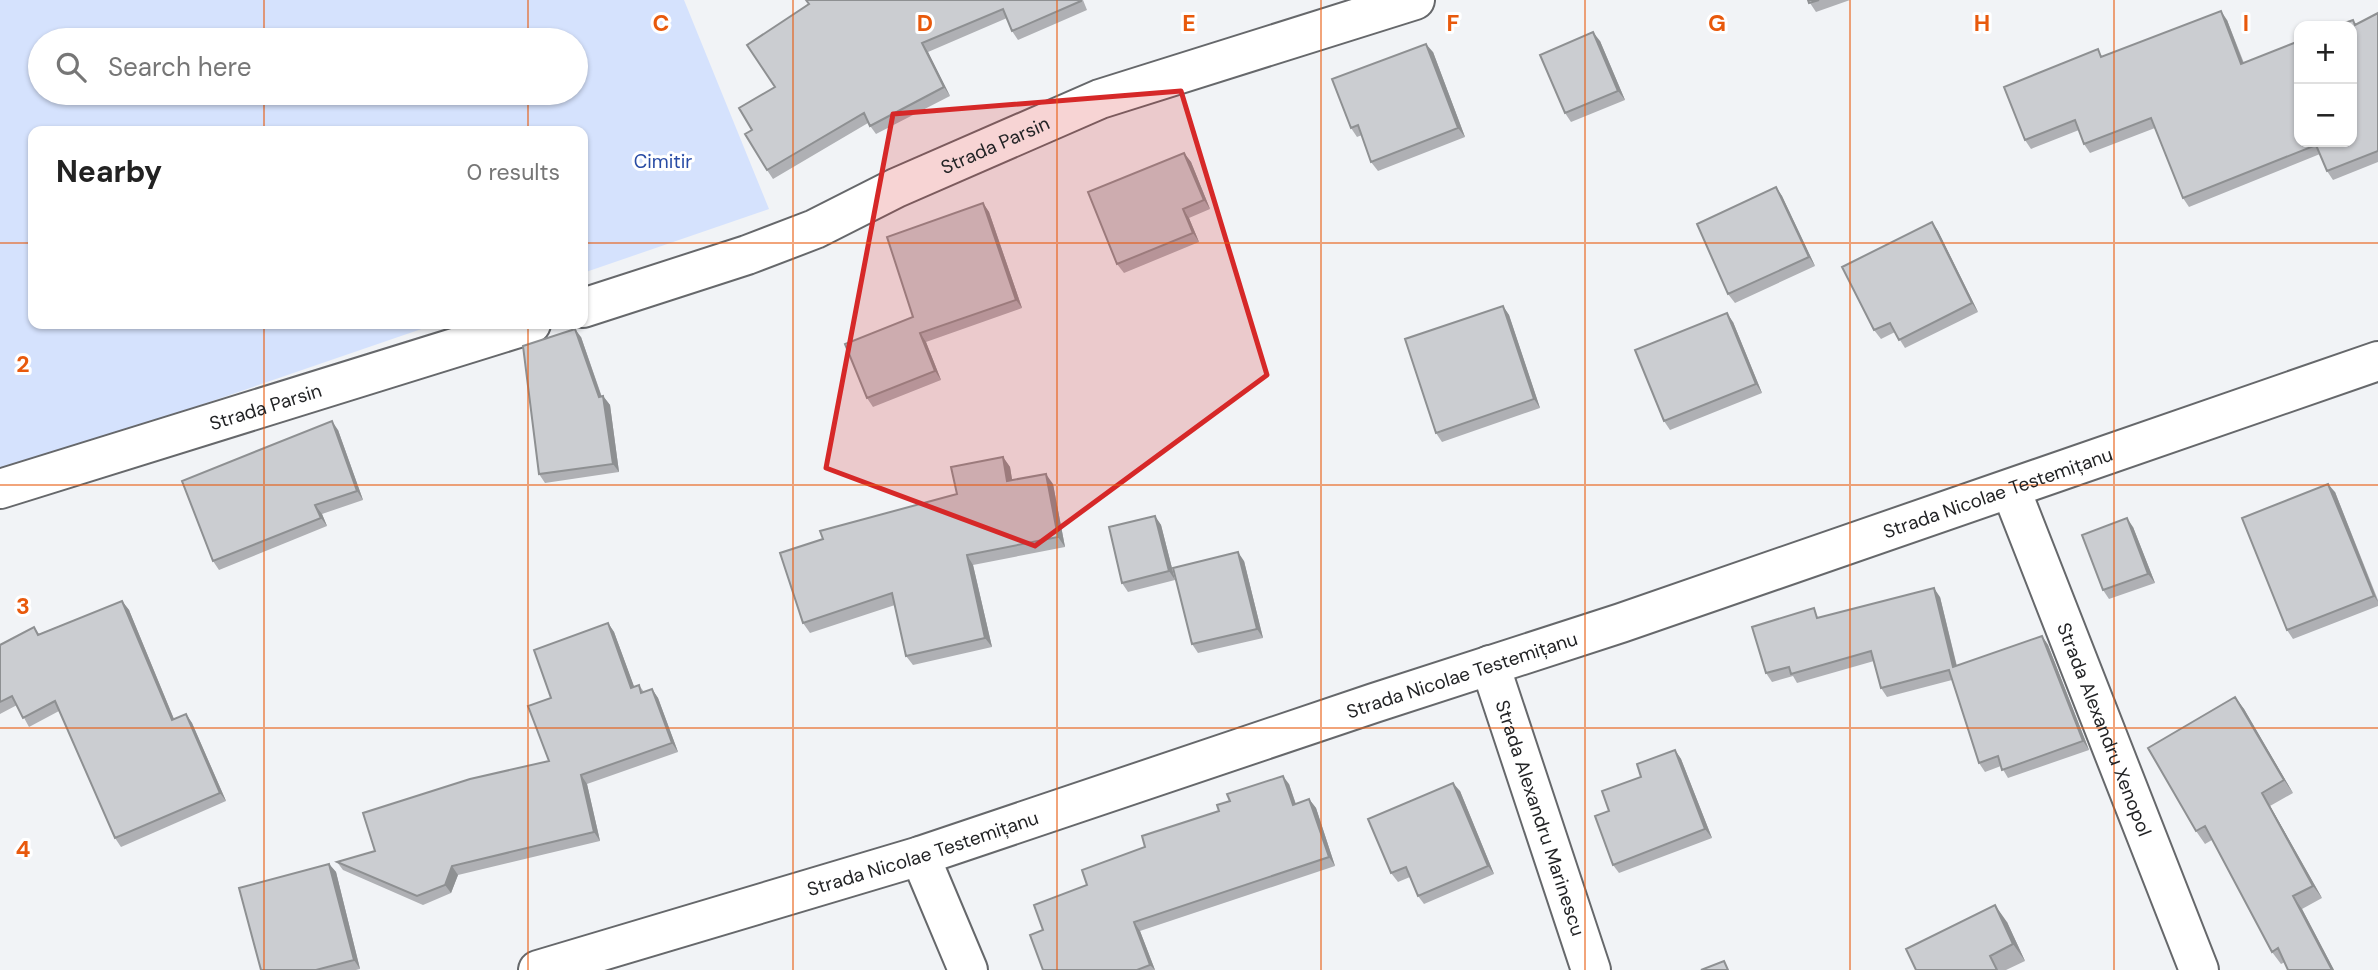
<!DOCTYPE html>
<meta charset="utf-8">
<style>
body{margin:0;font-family:"DM Sans",sans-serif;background:#f6f6f6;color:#222}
.controls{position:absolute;right:21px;top:21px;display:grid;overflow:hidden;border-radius:14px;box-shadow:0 2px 5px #0004}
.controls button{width:63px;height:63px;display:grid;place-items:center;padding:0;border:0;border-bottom:2px solid #e0e0e0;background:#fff;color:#222;font:35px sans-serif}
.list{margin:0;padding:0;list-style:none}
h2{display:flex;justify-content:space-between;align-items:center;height:91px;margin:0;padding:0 28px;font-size:30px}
h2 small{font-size:23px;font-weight:400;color:#767676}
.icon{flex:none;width:38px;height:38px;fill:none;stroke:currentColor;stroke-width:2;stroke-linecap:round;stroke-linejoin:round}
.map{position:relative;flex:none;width:2378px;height:970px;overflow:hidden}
.search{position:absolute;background:#fff;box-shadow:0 2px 5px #0004;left:28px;top:28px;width:560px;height:77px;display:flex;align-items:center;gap:18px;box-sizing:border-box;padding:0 24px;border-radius:38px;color:#767676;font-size:26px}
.panel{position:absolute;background:#fff;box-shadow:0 2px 5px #0004;left:28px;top:126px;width:560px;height:203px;border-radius:14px}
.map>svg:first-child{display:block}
.green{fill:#d5e2fd;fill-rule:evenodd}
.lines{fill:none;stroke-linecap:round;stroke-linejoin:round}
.street-casing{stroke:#66686b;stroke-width:42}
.secondary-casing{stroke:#66686b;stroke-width:42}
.street{stroke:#fff;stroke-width:38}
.secondary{stroke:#fff;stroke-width:38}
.wall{fill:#afb0b4}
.shaded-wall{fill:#8e9092}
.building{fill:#cbcdd1;stroke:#8e9092;stroke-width:2}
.marked{fill:#d62828;fill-opacity:0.2;stroke:#d62828;stroke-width:5;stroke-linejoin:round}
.grid{fill:none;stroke:#e8590c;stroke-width:2;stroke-opacity:0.55}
.labels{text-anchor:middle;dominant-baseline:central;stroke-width:6;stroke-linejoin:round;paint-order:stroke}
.street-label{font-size:19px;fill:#232426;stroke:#fff}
.park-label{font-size:19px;fill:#294ca5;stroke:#fff}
.grid-label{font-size:23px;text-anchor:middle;font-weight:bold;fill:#e8590c;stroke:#fff;stroke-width:6;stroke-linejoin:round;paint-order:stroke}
</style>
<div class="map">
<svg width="2378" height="970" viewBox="0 0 2378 970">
<rect width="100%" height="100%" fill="#f1f3f6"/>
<!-- green -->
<path class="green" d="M 0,0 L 684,0 L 769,209 L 583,273 L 583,131 L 33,131 L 33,324 L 436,324 L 0,474 ZM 40,40 L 576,40 L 576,93 L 40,93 Z"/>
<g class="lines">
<defs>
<g id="street">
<path id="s1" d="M 583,308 L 747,255 L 815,229 L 896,188 L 1100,99 L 1415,0"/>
<path id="s2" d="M 0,489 L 531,324"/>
<path id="s3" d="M 2011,490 L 2199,970"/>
<path id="s4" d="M 1490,665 L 1591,970"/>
<path d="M 920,856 L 968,970"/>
</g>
<g id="secondary">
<path id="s5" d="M 538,970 L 920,856 L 1374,703 L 1621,623 L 2378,361"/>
</g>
</defs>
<!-- street casing -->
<use href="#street" class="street-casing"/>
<!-- secondary casing -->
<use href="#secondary" class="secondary-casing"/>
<!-- street -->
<use href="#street" class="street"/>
<!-- secondary -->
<use href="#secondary" class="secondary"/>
</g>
<!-- wall -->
<path class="wall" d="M 1083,0 L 1087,10 L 1018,40 L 1012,31 L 1007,18 L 928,52 L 950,96 L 876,134 L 868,123 L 773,179 L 767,170 L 752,130 L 775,87 L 809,4 Z
M 1808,0 L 1850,0 L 1816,12 Z
M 2378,13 L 2378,162 L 2333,180 L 2327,171 L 2320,154 L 2189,207 L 2183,198 L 2155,128 L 2090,153 L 2084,144 L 2079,130 L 2031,149 L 2025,140 L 2103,56 L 2227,20 L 2244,63 L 2356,25 Z
M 1600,41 L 1625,100 L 1571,122 L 1565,113 Z
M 1433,52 L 1465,137 L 1378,171 L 1371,162 L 1362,135 L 1357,137 L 1351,128 Z
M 1184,153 L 1191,162 L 1210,209 L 1189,218 L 1199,242 L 1124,273 L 1117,264 Z
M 1776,187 L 1782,196 L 1815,266 L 1735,303 L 1728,294 Z
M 983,203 L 989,212 L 1022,308 L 926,342 L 941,380 L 873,407 L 867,398 L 913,317 Z
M 1932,222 L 1938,231 L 1978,312 L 1905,348 L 1895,332 L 1881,339 L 1874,330 Z
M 1503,306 L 1509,315 L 1540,408 L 1442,442 L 1436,433 Z
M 1733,322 L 1762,393 L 1670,430 L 1664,421 Z
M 581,337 L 602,397 L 603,396 L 610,405 L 619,472 L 545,483 L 539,474 Z
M 338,430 L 363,500 L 322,514 L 327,526 L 219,570 L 213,561 Z
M 1003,457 L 1010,467 L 1012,480 L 1053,484 L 1065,547 L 973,565 L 992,647 L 913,665 L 906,656 L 895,605 L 810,633 L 803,623 L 823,539 L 957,494 Z
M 2335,492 L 2378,600 L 2378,606 L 2293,639 L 2287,630 Z
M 1155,516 L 1161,525 L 1175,580 L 1128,592 L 1122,583 Z
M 2133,527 L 2155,583 L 2109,599 L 2103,590 Z
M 1244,561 L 1263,638 L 1198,653 L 1192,644 Z
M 1940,597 L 1957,666 L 2042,636 L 2048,645 L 2089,750 L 2008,778 L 2001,766 L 1985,772 L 1979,763 L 1952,680 L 1887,697 L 1881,688 L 1874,661 L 1797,683 L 1793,676 L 1772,682 L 1766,673 L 1820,617 Z
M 122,601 L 129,610 L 174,719 L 186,714 L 192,723 L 226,801 L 121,847 L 115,838 L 59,711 L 29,727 L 17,705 L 0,714 L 0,645 L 34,627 L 39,634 Z
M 608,623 L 614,632 L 634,687 L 639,685 L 644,692 L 652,689 L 658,698 L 678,752 L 587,784 L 600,841 L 458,875 L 451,893 L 423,905 L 343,870 L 337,862 L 375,851 L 549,761 L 551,698 Z
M 2235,697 L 2244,709 L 2293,793 L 2270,806 L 2322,898 L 2302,909 L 2334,970 L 2288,970 L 2285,962 L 2281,964 L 2272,952 L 2212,840 L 2205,844 L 2196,831 Z
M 1675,750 L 1681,759 L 1712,838 L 1619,873 L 1613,865 L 1609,811 L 1641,777 Z
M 1289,784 L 1296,804 L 1309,799 L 1316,808 L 1335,866 L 1140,931 L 1155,970 L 1043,970 L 1043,930 L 1087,885 L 1145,847 L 1219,811 Z
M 1460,791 L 1494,874 L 1424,904 L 1418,896 L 1410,877 L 1398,882 L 1391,873 Z
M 329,864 L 336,872 L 360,969 L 356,970 L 261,970 Z
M 2007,922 L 2025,961 L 2006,970 L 1916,970 Z"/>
<!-- shaded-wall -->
<path class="shaded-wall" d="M 2221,11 L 2227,20 L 2247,73 L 2241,64 Z
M 1593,32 L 1600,41 L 1625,100 L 1618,91 Z
M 922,43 L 928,52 L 950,96 L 944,87 Z
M 1426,44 L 1433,52 L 1465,137 L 1458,128 Z
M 1184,153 L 1191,162 L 1210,209 L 1204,200 Z
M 1776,187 L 1782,196 L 1815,266 L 1809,257 Z
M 983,203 L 989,212 L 1022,308 L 1016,300 Z
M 1183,209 L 1189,218 L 1199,242 L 1193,233 Z
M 1932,222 L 1938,231 L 1978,312 L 1972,303 Z
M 1503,306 L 1509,315 L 1540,408 L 1534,399 Z
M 1727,313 L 1733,322 L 1762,393 L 1756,384 Z
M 575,329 L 581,337 L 604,404 L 603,396 L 610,405 L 619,472 L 613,464 L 599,397 Z
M 920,333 L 926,342 L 941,380 L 935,371 Z
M 332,421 L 338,430 L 363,500 L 357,491 Z
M 1003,457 L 1010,467 L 1014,491 L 1007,481 Z
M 1046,474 L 1053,484 L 1065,547 L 1058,537 Z
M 2328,484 L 2335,492 L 2378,602 L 2374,596 Z
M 315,505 L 322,514 L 327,526 L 321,518 Z
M 1155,516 L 1161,525 L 1175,580 L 1169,571 Z
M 2127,518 L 2133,527 L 2155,583 L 2148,574 Z
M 1238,552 L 1244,561 L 1263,638 L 1257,629 Z
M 967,555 L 973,565 L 992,647 L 985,638 Z
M 1934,588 L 1940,597 L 1959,676 L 1953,667 Z
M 122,601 L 129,610 L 178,729 L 172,720 Z
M 608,623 L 614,632 L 638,697 L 631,688 Z
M 2042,636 L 2048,645 L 2089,750 L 2083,741 Z
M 652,689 L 658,698 L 678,752 L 672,743 Z
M 2235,697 L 2244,709 L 2293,793 L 2284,780 Z
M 186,714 L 192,723 L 226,801 L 220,793 Z
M 1675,750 L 1681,759 L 1712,838 L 1705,829 Z
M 581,775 L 587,784 L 600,841 L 594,832 Z
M 1283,776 L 1289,784 L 1299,814 L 1293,805 Z
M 1453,783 L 1460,791 L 1494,874 L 1488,866 Z
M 2262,793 L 2270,806 L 2322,898 L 2313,886 Z
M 1309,799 L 1316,808 L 1335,866 L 1329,857 Z
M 329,864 L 336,872 L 360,969 L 354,960 Z
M 452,866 L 458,875 L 451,893 L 445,885 Z
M 2293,896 L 2302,909 L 2334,970 L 2332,970 Z
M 1995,905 L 2007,922 L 2025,961 L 2013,944 Z
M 1134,922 L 1140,931 L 1155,970 L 1150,965 Z"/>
<!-- building -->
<path class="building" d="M 806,0 L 1081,0 L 1081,1 L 1012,31 L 1003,9 L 922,43 L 944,87 L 870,126 L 864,113 L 767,170 L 745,134 L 752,130 L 739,108 L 775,87 L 747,45 L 809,4 Z
M 1808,0 L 1819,0 L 1809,3 Z
M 2221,11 L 2241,64 L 2299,41 L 2299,142 L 2352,142 L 2352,26 L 2336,26 L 2353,20 L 2355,25 L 2378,13 L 2378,151 L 2327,171 L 2316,145 L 2183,198 L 2151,118 L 2084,144 L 2075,120 L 2025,140 L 2004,87 L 2098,49 L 2101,57 Z
M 1593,32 L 1618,91 L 1565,113 L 1540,55 Z
M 1426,44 L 1458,128 L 1371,162 L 1358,125 L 1351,128 L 1332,79 Z
M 1184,153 L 1204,200 L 1183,209 L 1193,233 L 1117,264 L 1088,192 Z
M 1776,187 L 1809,257 L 1728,294 L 1697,224 Z
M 983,203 L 1016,300 L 920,333 L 935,371 L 867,398 L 845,344 L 913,317 L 887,237 Z
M 1932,222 L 1972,303 L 1899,340 L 1890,323 L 1874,330 L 1842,267 Z
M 1503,306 L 1534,399 L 1436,433 L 1405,339 Z
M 1727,313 L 1756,384 L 1664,421 L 1635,350 Z
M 575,329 L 599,397 L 603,396 L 613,464 L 539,474 L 523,346 Z
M 332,421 L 357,491 L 315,505 L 321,518 L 213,561 L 182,481 Z
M 1003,457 L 1007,481 L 1046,474 L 1058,537 L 967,555 L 985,638 L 906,656 L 892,593 L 803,623 L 780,553 L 823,539 L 820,531 L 957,494 L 951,467 Z
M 2328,484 L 2374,596 L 2287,630 L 2242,518 Z
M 1155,516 L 1169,571 L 1122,583 L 1109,527 Z
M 2127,518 L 2148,574 L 2103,590 L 2082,535 Z
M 1238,552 L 1257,629 L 1192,644 L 1173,568 Z
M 1934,588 L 1953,667 L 2042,636 L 2083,741 L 2002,770 L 1998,756 L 1979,763 L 1949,670 L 1881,688 L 1871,651 L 1791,674 L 1789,667 L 1766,673 L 1752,627 L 1814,608 L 1817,618 Z
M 122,601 L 172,720 L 186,714 L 220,793 L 115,838 L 55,701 L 23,718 L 12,696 L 0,702 L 0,645 L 34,627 L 38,635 Z
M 608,623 L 631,688 L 639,685 L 641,693 L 652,689 L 672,743 L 581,775 L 594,832 L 452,866 L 445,885 L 417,896 L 337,862 L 375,851 L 363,813 L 470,779 L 549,761 L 528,706 L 551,698 L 534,650 Z
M 2235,697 L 2284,780 L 2262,793 L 2313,886 L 2293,896 L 2332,970 L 2288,970 L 2278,948 L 2272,952 L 2205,826 L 2196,831 L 2148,748 Z
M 1675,750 L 1705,829 L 1613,865 L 1595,816 L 1609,811 L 1602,791 L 1641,777 L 1637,764 Z
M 1283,776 L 1293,805 L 1309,799 L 1329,857 L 1134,922 L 1150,965 L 1137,970 L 1043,970 L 1030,935 L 1043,930 L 1034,905 L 1087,885 L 1082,870 L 1145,847 L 1142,836 L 1219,811 L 1217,805 L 1230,801 L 1227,794 Z
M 1453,783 L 1488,866 L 1418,896 L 1406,867 L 1391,873 L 1368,819 Z
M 329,864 L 354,960 L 316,970 L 261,970 L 239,888 Z
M 1995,905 L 2013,944 L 1990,956 L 1997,970 L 1916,970 L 1906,949 Z
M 1724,961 L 1728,970 L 1701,970 Z"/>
<!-- marked area -->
<path class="marked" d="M 1181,91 L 1267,375 L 1035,546 L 826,468 L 893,114 Z"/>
<!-- grid -->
<path class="grid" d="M 264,0 L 264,40M 528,0 L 528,40M 793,0 L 793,970M 1057,0 L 1057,970M 1321,0 L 1321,970M 1585,0 L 1585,970M 1850,0 L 1850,970M 2114,0 L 2114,970M 264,93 L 264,131M 528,93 L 528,131M 0,243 L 33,243M 583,243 L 2378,243M 264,324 L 264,970M 528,324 L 528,970M 0,485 L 2378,485M 0,728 L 2378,728"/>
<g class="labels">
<!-- street labels -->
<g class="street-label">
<text stroke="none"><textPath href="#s1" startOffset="444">Strada Parsin</textPath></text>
<text stroke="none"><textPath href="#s2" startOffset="278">Strada Parsin</textPath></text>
<text stroke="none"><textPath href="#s5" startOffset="1536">Strada Nicolae Testemițanu</textPath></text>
<text stroke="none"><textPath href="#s5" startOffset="970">Strada Nicolae Testemițanu</textPath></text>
<text stroke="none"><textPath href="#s3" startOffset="257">Strada Alexandru Xenopol</textPath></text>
<text stroke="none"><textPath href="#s4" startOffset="161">Strada Alexandru Marinescu</textPath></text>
<text stroke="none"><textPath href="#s5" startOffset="402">Strada Nicolae Testemițanu</textPath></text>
</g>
<!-- park labels -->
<g class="park-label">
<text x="663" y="161">Cimitir</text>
</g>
</g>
<g class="grid-label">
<text x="661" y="31">C</text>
<text x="925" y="31">D</text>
<text x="1189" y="31">E</text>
<text x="1453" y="31">F</text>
<text x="1717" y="31">G</text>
<text x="1982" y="31">H</text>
<text x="2246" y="31">I</text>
<text x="23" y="372">2</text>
<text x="23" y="614">3</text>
<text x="23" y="857">4</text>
</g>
</svg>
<div class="controls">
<button>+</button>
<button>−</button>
</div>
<div class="search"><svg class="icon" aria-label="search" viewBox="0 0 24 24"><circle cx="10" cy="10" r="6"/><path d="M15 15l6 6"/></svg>Search here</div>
<section class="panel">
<h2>Nearby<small>0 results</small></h2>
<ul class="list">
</ul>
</section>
</div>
